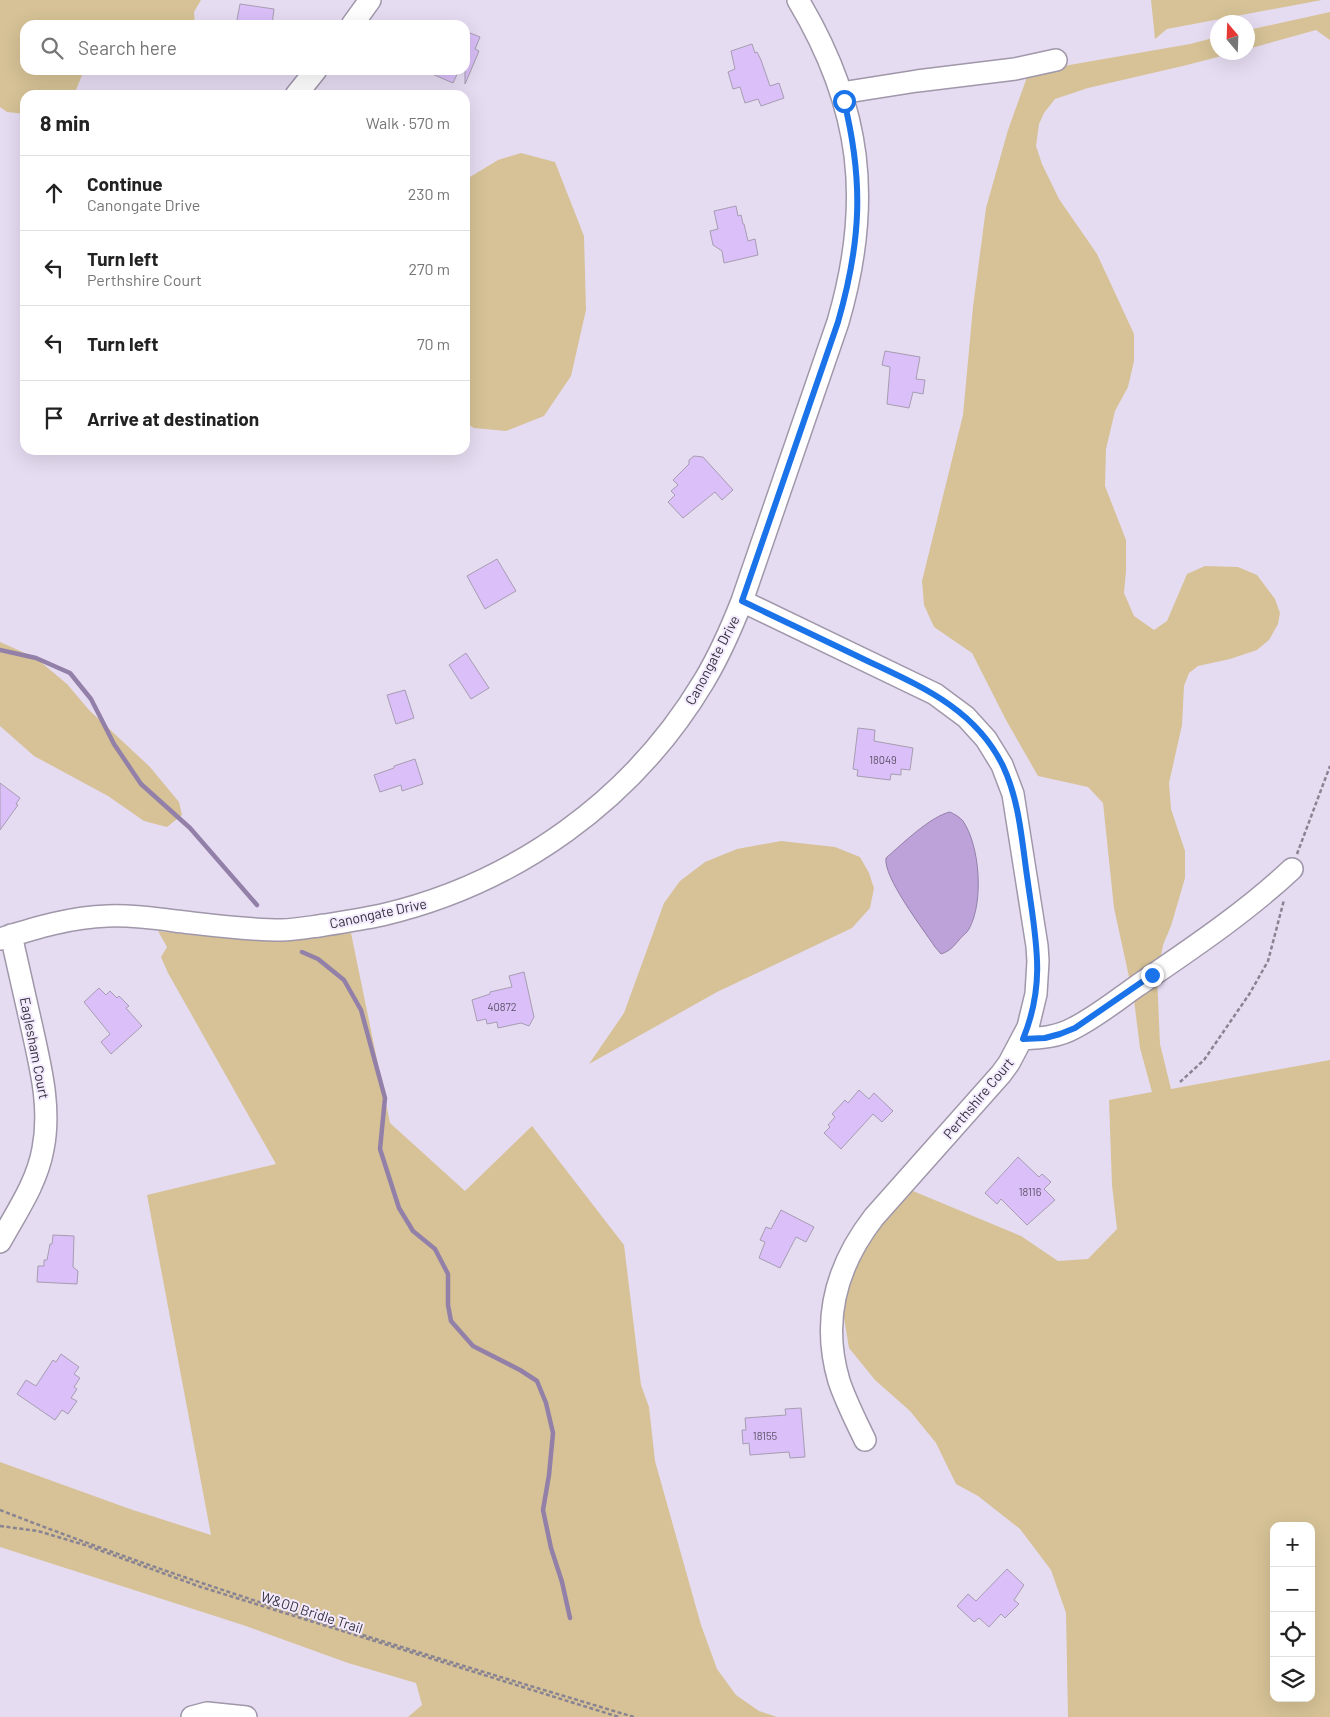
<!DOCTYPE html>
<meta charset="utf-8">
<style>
body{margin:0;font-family:Barlow,sans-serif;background:#f2f2f2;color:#222}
.controls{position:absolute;right:15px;bottom:15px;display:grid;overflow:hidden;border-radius:10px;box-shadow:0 5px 20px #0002}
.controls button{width:45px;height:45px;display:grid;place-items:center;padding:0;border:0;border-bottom:1px solid #e0e0e0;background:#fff;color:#222;font:25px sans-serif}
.compass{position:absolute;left:1210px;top:15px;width:45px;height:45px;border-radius:50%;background:#fff;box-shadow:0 5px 20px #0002;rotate:341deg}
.stop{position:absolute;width:15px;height:15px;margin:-11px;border:4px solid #1a73e8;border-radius:50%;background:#fff}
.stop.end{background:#1a73e8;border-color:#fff;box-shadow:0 1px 5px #0008}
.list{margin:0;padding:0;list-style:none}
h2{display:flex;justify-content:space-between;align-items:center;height:65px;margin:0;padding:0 20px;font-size:21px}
h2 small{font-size:16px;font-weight:400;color:#767676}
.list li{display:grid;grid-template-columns:32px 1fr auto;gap:15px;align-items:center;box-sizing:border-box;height:75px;padding:0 20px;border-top:1px solid #e0e0e0}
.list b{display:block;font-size:19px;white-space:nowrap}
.list p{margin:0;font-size:16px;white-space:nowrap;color:#767676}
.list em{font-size:16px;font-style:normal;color:#767676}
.icon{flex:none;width:28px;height:28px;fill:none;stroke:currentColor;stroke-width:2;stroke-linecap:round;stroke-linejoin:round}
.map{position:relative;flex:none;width:1330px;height:1717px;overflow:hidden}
.search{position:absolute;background:#fff;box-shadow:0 5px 20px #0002;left:20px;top:20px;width:450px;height:55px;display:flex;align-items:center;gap:12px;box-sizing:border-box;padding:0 18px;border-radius:15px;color:#767676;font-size:19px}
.panel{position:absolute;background:#fff;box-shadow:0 5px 20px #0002;left:20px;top:90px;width:450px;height:365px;border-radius:15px}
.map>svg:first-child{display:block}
.green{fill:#d6c296;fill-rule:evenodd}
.water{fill:#bca2d9;stroke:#9380a9}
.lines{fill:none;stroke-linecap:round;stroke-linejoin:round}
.stream{stroke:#9380a9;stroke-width:4.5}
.building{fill:#dabff8;stroke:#a69db1}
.minor-casing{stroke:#a097aa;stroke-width:24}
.path{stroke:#8a8492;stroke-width:2.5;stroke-dasharray:4 2.5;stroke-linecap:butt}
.minor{stroke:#fff;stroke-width:21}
.route{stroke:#1a73e8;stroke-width:6}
.labels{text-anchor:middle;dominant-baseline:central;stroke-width:4;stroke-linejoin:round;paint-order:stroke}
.number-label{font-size:11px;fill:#5e5469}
.street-label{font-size:14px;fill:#343139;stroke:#f3eaff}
</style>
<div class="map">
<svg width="1330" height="1717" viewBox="0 0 1330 1717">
<rect width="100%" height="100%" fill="#e6dcf2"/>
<!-- green -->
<path class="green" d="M 0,0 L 201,0 L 194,12 L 195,25 L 25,25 L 25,70 L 89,70 L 82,75 L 74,95 L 25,95 L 25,114 L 7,112 L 0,107 Z
M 1151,0 L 1322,0 L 1167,29 L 1155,39 Z
M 1330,12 L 1330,40 L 1316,30 L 1248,49 L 1248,30 Z
M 1217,37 L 1218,52 L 1233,53 L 1187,65 L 1088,88 L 1055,99 L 1044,113 L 1039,124 L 1036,146 L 1042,164 L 1059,199 L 1097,254 L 1134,334 L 1134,361 L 1128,387 L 1115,411 L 1106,449 L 1105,486 L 1126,540 L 1126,571 L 1124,593 L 1134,616 L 1154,630 L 1167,621 L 1187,574 L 1205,566 L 1238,567 L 1257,575 L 1275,599 L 1280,613 L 1278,624 L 1269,640 L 1257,650 L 1230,659 L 1198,666 L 1189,673 L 1184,686 L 1182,725 L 1169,783 L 1171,809 L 1185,851 L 1185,878 L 1171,926 L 1163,945 L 1157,976 L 1160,1044 L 1171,1089 L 1330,1060 L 1330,1717 L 1068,1717 L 1066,1613 L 1051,1570 L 1020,1529 L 978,1496 L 956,1484 L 936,1443 L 910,1411 L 875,1380 L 849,1348 L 838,1281 L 901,1186 L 1021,1236 L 1058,1261 L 1088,1259 L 1117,1229 L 1112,1185 L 1109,1100 L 1152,1092 L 1140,1048 L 1134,1000 L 1114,908 L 1103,803 L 1088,787 L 1038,776 L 1006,720 L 972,653 L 934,627 L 924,605 L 922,581 L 963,415 L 973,307 L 986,208 L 1008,130 L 1027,77 L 1052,68 L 1190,44 ZM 1274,1526 L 1311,1526 L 1311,1698 L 1274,1698 Z
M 521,153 L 555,162 L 584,236 L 586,310 L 571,376 L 544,416 L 506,431 L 474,428 L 465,423 L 465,180 L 498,160 Z
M 0,642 L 36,658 L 67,684 L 89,710 L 150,767 L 179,802 L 182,815 L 167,827 L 144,821 L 108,796 L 34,756 L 0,726 Z
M 781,841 L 835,847 L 860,857 L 869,873 L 874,888 L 870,908 L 852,928 L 717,992 L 589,1064 L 624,1013 L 664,903 L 680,881 L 705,862 L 737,849 Z
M 158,931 L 203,936 L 278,938 L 351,933 L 390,1123 L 465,1191 L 532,1126 L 624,1245 L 641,1385 L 649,1407 L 655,1461 L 701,1625 L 717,1669 L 736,1695 L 759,1711 L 777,1717 L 408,1717 L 422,1705 L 416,1683 L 348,1663 L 246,1626 L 0,1547 L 0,1462 L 130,1509 L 211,1535 L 147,1195 L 276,1164 L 168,973 L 161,957 L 167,947 Z"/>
<!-- water -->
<path class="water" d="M 950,812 C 954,814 960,817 963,821 C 980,846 984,902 969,929 C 967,933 962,936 959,940 C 953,947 950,951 941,954 L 935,947 C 923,929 883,877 886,858 C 902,844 931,816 950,812 Z"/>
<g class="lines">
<!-- stream -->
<path class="stream" d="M 0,650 L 36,658 L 70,673 L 91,699 L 114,744 L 141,784 L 190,828 L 257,905
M 302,952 L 318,959 L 344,980 L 361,1010 L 385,1098 L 380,1149 L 399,1208 L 413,1231 L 435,1249 L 448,1274 L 448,1305 L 451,1321 L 473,1346 L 520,1370 L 537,1381 L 546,1403 L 553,1433 L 549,1475 L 543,1510 L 551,1548 L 562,1582 L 570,1618"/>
</g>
<!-- building -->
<path class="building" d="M 240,4 L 274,9 L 272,25 L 263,23 L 262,25 L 236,25 Z
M 465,31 L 480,37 L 475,49 L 479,51 L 465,84 Z
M 752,44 L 755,53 L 757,52 L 761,60 L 770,86 L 779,83 L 784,98 L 761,106 L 758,99 L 745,103 L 740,87 L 733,89 L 728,72 L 735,69 L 731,51 Z
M 423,70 L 459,70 L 453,83 Z
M 736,206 L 738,216 L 741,215 L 743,224 L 744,224 L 748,241 L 755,239 L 758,255 L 724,263 L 722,251 L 713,245 L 710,231 L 718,229 L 714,211 Z
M 885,351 L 920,357 L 916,379 L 925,380 L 923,394 L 913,392 L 909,408 L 887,404 L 890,367 L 882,365 Z
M 694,456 L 703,457 L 733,490 L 722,500 L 715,492 L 683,518 L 668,502 L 675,495 L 671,491 L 678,485 L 673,480 L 689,464 L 689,460 Z
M 497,559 L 516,591 L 485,609 L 467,576 Z
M 466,653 L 489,688 L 471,699 L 449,665 Z
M 405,690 L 414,718 L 396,724 L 387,695 Z
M 858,728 L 875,730 L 874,741 L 913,748 L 910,770 L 901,769 L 901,775 L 891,774 L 890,780 L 857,776 L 858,770 L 853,769 Z
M 415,759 L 423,784 L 402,791 L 401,785 L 380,792 L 374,775 L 394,768 L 394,766 Z
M 0,783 L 20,798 L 16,804 L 18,805 L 0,830 Z
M 524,972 L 534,1017 L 529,1026 L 521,1023 L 498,1028 L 497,1022 L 487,1024 L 486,1019 L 477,1021 L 472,1000 L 490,994 L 490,992 L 512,987 L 509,976 Z
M 99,988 L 106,995 L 110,991 L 117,998 L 119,996 L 129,1006 L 126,1008 L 142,1026 L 111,1054 L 101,1042 L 110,1034 L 84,1002 Z
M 859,1090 L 869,1099 L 874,1093 L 893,1111 L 882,1122 L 873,1114 L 841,1149 L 824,1133 L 830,1127 L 828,1125 L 835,1117 L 832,1114 L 845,1100 L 848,1103 Z
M 1018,1157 L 1039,1177 L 1042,1174 L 1051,1182 L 1044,1189 L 1055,1200 L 1027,1225 L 1001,1199 L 997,1204 L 985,1193 Z
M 781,1210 L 814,1227 L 806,1242 L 796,1237 L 780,1268 L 759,1258 L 765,1242 L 760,1240 L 766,1227 L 771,1229 Z
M 53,1235 L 74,1236 L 73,1267 L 78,1271 L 77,1284 L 37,1282 L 38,1266 L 44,1266 L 44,1260 L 47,1260 L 50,1244 L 52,1244 Z
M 61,1354 L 79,1367 L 74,1374 L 80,1378 L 74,1387 L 77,1389 L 71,1398 L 77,1401 L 68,1414 L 62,1410 L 55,1420 L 17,1394 L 26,1380 L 36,1386 L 53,1360 L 56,1362 Z
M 801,1408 L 805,1457 L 790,1458 L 789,1452 L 750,1455 L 749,1443 L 743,1444 L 742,1430 L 746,1430 L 745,1418 L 786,1415 L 785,1409 Z
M 1007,1569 L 1024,1585 L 1014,1600 L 1019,1604 L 1005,1618 L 1001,1614 L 989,1627 L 979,1618 L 974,1622 L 957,1606 L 968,1594 L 976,1601 Z"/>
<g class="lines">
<defs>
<path id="minor" d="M 352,25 L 370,0
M 841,93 L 917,81 L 1015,69 L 1056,60
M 296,95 L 316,70
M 742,601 L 935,694 L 966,717 L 986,739 L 1002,765 L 1013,794 L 1037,946 L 1038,961 L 1036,994 L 1028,1027 L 1009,1063 L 1001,1074 L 874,1217 C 836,1266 821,1320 839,1381 C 846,1402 856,1421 865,1440
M 0,939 C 35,928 71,917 108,916 C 130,915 153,918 175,921 C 210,925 245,930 281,930 C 296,930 310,927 325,925 C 344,922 363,919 382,915 C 515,884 633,800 704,681 C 719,656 731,629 742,601 L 838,322 C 873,202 862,107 798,0
M 1023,1039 C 1041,1038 1058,1037 1074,1028 C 1096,1017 1117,1000 1137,986 C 1191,949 1245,913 1292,869
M 0,1242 C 16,1213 37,1183 43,1149 C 51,1108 41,1069 32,1028 C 25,997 18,966 11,935
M 192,1717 L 207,1713 L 246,1717"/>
</defs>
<!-- minor casing -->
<use href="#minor" class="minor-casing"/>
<!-- path -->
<path class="path" d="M 1297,854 L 1330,766
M 1180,1082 L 1204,1060 L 1250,993 L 1268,961 L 1284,900
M 0,1510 C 207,1591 421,1653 634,1717
M 0,1526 L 38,1531 L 88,1546 L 201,1587 L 619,1717"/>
<!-- minor -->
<use href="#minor" class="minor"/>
</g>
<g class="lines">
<!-- route -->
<path class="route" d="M 844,101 C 864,182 861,242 838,322 L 742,601 C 780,619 817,637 855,655 C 912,683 973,704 1003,766 C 1020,802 1022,844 1028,883 C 1036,941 1046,983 1023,1039 L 1045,1038 L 1060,1034 L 1075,1028 L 1152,975"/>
</g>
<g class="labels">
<!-- number labels -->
<g class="number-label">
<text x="883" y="759">18049</text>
<text x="502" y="1006">40872</text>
<text x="1030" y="1191">18116</text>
<text x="765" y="1435">18155</text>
</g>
<!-- street labels -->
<g class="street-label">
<text transform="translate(712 660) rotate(-62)">Canongate Drive</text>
<text transform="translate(378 913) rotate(-12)">Canongate Drive</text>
<text transform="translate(35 1048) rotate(79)">Eaglesham Court</text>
<text transform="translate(978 1098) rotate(-50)">Perthshire Court</text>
<text transform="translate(312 1612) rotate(18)">W&amp;OD Bridle Trail</text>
</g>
</g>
</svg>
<div class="controls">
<button>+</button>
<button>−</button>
<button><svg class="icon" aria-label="locate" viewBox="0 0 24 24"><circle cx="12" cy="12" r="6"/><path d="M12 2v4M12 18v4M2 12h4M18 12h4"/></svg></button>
<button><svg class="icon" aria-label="layers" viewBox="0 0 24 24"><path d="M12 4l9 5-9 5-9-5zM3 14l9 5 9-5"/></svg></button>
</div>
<svg class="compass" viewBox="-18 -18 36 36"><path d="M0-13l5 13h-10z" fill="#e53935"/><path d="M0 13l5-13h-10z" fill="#767676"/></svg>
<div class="stop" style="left:844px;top:101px"></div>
<div class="stop end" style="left:1152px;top:975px"></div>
<div class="search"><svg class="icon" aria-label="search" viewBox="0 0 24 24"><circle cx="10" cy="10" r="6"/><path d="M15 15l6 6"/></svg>Search here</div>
<section class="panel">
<h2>8 min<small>Walk · 570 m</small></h2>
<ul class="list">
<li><svg class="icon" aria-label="ahead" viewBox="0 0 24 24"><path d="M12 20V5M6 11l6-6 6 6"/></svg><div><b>Continue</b><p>Canongate Drive</p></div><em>230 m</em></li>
<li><svg class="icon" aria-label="left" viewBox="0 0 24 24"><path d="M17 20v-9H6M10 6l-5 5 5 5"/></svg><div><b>Turn left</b><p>Perthshire Court</p></div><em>270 m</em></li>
<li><svg class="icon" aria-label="left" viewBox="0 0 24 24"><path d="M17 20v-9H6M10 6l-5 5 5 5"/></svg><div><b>Turn left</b></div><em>70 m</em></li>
<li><svg class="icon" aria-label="arrive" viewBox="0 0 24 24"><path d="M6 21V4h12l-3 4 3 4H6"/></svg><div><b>Arrive at destination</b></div></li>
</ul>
</section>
</div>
